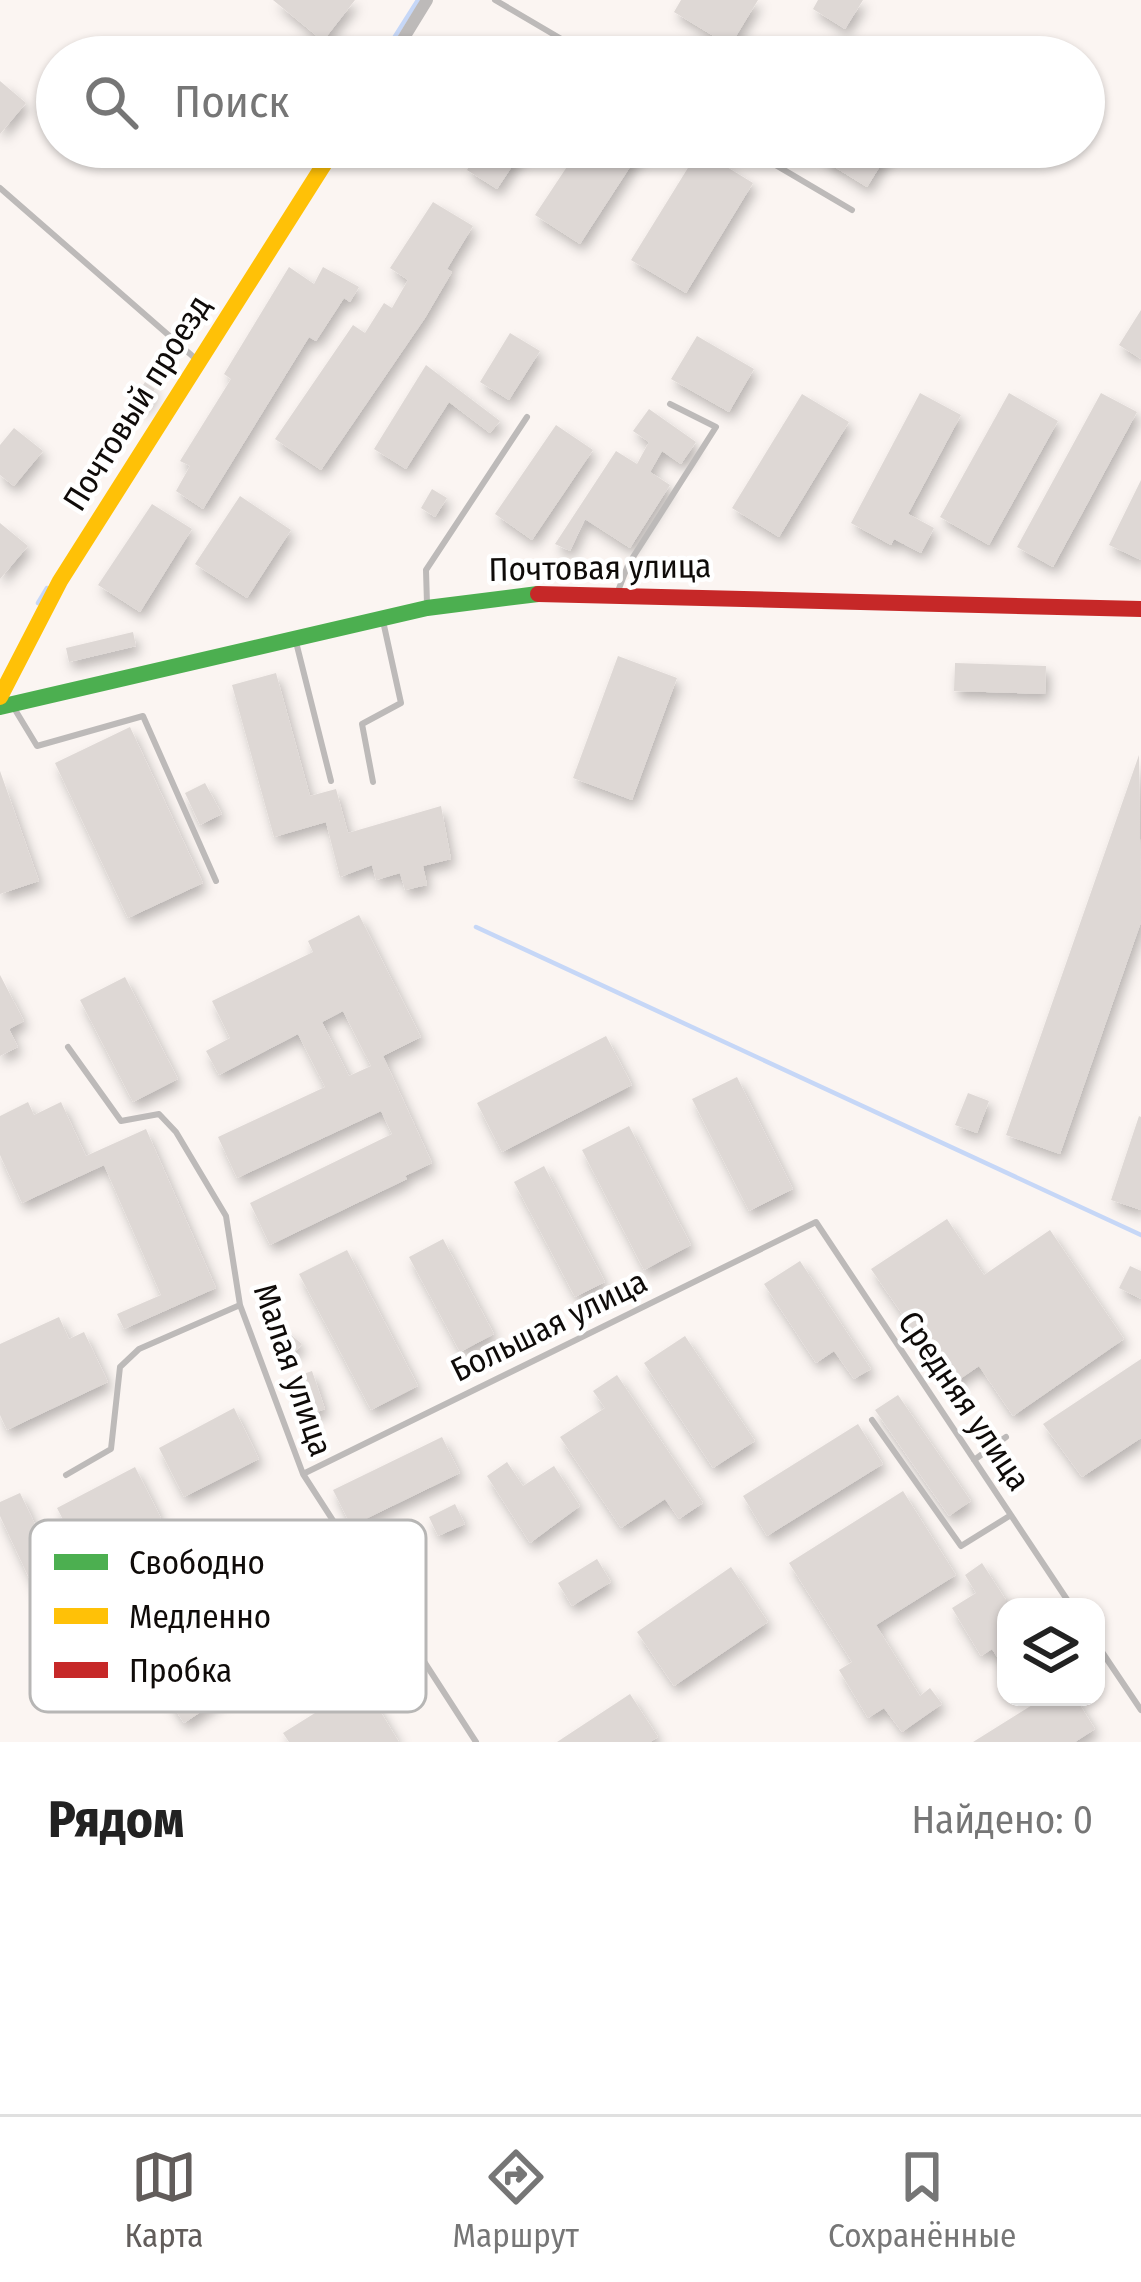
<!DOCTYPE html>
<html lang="ru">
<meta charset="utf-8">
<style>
body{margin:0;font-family:"Fira Sans Condensed",sans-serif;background:#f6f6f6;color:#222}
.controls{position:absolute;right:36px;bottom:36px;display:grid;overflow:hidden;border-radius:24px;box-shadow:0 3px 9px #0004}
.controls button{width:108px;height:108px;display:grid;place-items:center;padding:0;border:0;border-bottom:3px solid #e0e0e0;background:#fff;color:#222;font:60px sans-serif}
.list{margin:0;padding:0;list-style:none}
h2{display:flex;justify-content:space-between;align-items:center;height:156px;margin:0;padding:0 48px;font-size:51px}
h2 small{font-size:39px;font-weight:400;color:#767676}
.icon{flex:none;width:66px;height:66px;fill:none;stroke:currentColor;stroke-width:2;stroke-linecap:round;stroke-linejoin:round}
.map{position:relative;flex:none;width:1141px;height:1742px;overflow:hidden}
.search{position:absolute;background:#fff;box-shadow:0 3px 9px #0004;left:36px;right:36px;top:36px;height:132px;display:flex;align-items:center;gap:30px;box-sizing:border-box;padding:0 42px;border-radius:66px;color:#767676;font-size:45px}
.sheet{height:372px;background:#fff}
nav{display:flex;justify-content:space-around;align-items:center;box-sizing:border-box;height:168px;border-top:3px solid #e0e0e0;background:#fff;font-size:33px;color:#767676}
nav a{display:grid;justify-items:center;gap:6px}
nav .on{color:#625d5b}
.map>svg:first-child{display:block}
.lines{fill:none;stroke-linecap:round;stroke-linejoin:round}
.stream{stroke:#c6d7f7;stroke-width:4.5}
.building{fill:#ded8d5;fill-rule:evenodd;filter:url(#shadow)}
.lane{stroke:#bdbab9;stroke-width:6}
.street{stroke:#bdbab9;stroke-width:12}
.fast{stroke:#4caf50;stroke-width:16}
.slow{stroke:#ffc107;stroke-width:16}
.jam{stroke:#c62828;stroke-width:16}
.labels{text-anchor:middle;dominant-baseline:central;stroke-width:9;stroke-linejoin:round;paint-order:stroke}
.street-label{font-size:33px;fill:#0f0b09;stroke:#fff}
.key{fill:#fff;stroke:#b7b6b5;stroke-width:3}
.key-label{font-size:33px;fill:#0f0b09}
</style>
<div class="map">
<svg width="1141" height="1742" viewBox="0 0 1141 1742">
<defs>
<filter id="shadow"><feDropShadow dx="4" dy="7" stdDeviation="6" flood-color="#0004"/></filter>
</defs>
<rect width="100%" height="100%" fill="#fbf5f2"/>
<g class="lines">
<!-- stream -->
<path class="stream" d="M 382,57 L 418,0
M 38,603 L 47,588
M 476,927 L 1141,1235"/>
</g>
<!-- building -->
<path class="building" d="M 273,0 L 355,0 L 323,41 Z
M 681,0 L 758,0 L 730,46 L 674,12 Z
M 818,0 L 863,0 L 845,29 L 813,9 Z
M 0,81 L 26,103 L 0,134 Z
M 482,147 L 525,147 L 497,189 L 467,170 Z
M 580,147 L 643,147 L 580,244 L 535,215 Z
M 830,147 L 892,147 L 867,187 L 823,160 Z
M 699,150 L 753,183 L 686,293 L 631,260 Z
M 433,202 L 473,226 L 447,269 L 452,272 L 425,318 L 321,470 L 275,439 L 353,325 L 365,333 L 384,303 L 392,308 L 408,280 L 390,268 Z
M 289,267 L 314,284 L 323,267 L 359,287 L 350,302 L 344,298 L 316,341 L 309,337 L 203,509 L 176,491 L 190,466 L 180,461 L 231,379 L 224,374 Z
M 1141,310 L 1141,359 L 1119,345 Z
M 510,333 L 540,351 L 509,400 L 480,382 Z
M 697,336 L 754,369 L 729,412 L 671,379 Z
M 426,365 L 500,421 L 490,433 L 449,402 L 406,469 L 374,449 Z
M 145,382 L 155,389 L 142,409 L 132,402 Z
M 920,393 L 961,415 L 908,514 L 934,528 L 921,553 L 894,539 L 891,545 L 851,523 Z
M 1009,393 L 1058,421 L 989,545 L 940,517 Z
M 1101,393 L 1137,412 L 1053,567 L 1017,547 Z
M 802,394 L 849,422 L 779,537 L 732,508 Z
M 649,409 L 696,442 L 681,464 L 662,451 L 650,472 L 670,485 L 630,548 L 585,519 L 570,551 L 555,544 L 616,451 L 637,464 L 649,442 L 633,431 Z
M 556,425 L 593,450 L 532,540 L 495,514 Z
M 14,428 L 43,451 L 14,486 L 0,475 L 0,445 Z
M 1141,480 L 1141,560 L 1109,545 Z
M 432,489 L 447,498 L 435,517 L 421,508 Z
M 240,496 L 291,530 L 247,598 L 195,564 Z
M 152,504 L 192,529 L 140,612 L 98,585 Z
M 0,523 L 28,546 L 0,579 Z
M 133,632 L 136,646 L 69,662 L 66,648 Z
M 618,656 L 677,678 L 632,800 L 573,778 Z
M 955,663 L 1046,666 L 1045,694 L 954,691 Z
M 276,673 L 310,796 L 336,789 L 348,833 L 441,806 L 451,859 L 423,866 L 427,885 L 405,890 L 400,873 L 376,880 L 372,865 L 340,877 L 326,822 L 274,837 L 232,685 Z
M 130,727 L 203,883 L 128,918 L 55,763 Z
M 1139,755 L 1141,922 L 1060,1154 L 1006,1135 Z
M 0,771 L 39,881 L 0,894 Z
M 205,783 L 222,814 L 200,825 L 185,793 Z
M 359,915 L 421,1037 L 383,1056 L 432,1163 L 405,1176 L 407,1179 L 270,1245 L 250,1203 L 392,1134 L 381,1111 L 237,1178 L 218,1137 L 325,1087 L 298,1034 L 219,1075 L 206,1051 L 230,1038 L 212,1001 L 313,952 L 308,941 ZM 343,1011 L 371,1066 L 349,1076 L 322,1022 Z
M 0,975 L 24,1021 L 9,1029 L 18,1047 L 0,1056 Z
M 125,977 L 178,1079 L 133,1102 L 80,1000 Z
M 606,1036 L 632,1085 L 502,1152 L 477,1103 Z
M 737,1077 L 793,1189 L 749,1211 L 692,1099 Z
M 968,1093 L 989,1101 L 977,1133 L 955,1125 Z
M 28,1102 L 34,1115 L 61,1102 L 86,1156 L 146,1129 L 216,1288 L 124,1329 L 117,1314 L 161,1295 L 104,1165 L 22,1203 L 0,1155 L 0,1116 Z
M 1139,1116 L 1141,1117 L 1141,1210 L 1111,1200 Z
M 629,1126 L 691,1245 L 644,1270 L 582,1150 Z
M 544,1166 L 605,1282 L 575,1297 L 514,1182 Z
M 947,1219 L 984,1275 L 1050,1230 L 1124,1339 L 1013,1416 L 979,1366 L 951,1385 L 871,1269 Z
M 443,1239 L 494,1334 L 460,1352 L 409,1257 Z
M 347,1250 L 418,1386 L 371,1410 L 299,1274 Z
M 800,1261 L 871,1369 L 854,1379 L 834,1351 L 816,1363 L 764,1284 Z
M 1130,1266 L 1141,1271 L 1141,1299 L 1119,1288 Z
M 59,1317 L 69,1339 L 84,1332 L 108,1382 L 7,1430 L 0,1415 L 0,1344 Z
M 285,1330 L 302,1344 L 293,1354 L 276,1340 Z
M 685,1336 L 755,1441 L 713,1468 L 644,1363 Z
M 1141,1359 L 1141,1438 L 1082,1477 L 1043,1424 Z
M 312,1371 L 325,1409 L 306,1416 L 292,1378 Z
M 617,1375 L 703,1503 L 679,1519 L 665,1499 L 621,1528 L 560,1437 L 605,1408 L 593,1391 Z
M 898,1395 L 971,1501 L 949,1516 L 875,1410 Z
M 234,1408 L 259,1459 L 184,1497 L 159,1448 Z
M 858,1424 L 883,1464 L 767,1536 L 743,1496 Z
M 442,1437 L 460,1473 L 351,1526 L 333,1490 Z
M 507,1462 L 523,1486 L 554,1466 L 580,1506 L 530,1543 L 487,1476 Z
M 135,1467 L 161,1518 L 83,1559 L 57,1508 Z
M 903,1491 L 956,1575 L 876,1625 L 920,1696 L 930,1688 L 942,1704 L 902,1732 L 884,1708 L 868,1718 L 839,1670 L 852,1662 L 789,1563 Z
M 20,1493 L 63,1582 L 37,1595 L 0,1516 L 0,1502 Z
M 455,1504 L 465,1524 L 438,1536 L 429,1517 Z
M 597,1559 L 611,1582 L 572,1606 L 558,1583 Z
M 982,1563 L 1006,1600 L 1006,1671 L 992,1649 L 981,1656 L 952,1608 L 976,1593 L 965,1575 Z
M 731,1567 L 768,1622 L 674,1686 L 637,1632 Z
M 270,1602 L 297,1648 L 184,1723 L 151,1674 Z
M 363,1683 L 399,1742 L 289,1742 L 283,1733 Z
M 630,1694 L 658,1737 L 650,1742 L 557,1742 Z
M 1045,1697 L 1075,1697 L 1095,1729 L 1075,1742 L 973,1742 Z"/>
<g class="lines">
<!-- lane -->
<path class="lane" d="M 495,0 L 592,57
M 271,42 L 283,57
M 745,147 L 852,210
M 0,188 L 197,360
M 618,591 L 628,565 L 716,427 L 670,404
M 427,604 L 426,570 L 527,417
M 296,642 L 331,781
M 14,708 L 37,746 L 143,716 L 216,881
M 373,782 L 362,724 L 401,703 L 383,621
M 68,1047 L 121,1121 L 159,1114 L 176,1132 L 226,1216 L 240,1305 L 303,1474 L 476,1742
M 872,1420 L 961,1546 L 1011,1515
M 974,1460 L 1006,1437
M 303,1474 L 816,1222 L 1072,1607
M 66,1475 L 111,1449 L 120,1367 L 139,1349 L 240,1305
M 1096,1643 L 1141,1710"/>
<!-- street -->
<path class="street" d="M 392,57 L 427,0"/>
<!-- fast -->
<path class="fast" d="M 0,707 L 427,608 L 538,594"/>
<!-- slow -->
<path class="slow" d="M 0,697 L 60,581 L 335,147"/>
<!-- jam -->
<path class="jam" d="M 538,594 L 1141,609"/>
</g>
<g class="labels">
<!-- street labels -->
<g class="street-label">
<text transform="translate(137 403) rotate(-58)">Почтовый проезд</text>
<text transform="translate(600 568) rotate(-1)">Почтовая улица</text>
<text transform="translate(549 1326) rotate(-26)">Большая улица</text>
<text transform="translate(293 1370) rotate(71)">Малая улица</text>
<text transform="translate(964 1401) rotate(56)">Средняя улица</text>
</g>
</g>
<!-- legend -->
<rect x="30" y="1520" width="396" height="192" rx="18" class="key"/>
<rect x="54" y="1554" width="54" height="16" fill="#4caf50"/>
<rect x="54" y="1608" width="54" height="16" fill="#ffc107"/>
<rect x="54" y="1662" width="54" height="16" fill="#c62828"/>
<g class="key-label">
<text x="129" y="1574">Свободно</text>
<text x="129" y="1628">Медленно</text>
<text x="129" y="1682">Пробка</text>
</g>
</svg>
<div class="controls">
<button><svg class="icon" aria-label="layers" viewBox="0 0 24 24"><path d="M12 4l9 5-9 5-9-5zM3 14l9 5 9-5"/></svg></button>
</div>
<div class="search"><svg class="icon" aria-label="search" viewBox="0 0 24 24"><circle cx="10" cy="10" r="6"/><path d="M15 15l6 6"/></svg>Поиск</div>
</div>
<section class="sheet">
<h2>Рядом<small>Найдено: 0</small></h2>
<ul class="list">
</ul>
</section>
<nav>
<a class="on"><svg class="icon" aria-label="map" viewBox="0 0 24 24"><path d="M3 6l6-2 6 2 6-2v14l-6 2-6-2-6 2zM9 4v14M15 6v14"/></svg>Карта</a>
<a><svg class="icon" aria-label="directions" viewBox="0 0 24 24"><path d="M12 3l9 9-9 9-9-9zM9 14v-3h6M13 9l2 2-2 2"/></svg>Маршрут</a>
<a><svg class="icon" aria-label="saved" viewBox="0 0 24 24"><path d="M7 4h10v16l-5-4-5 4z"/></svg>Сохранённые</a>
</nav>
